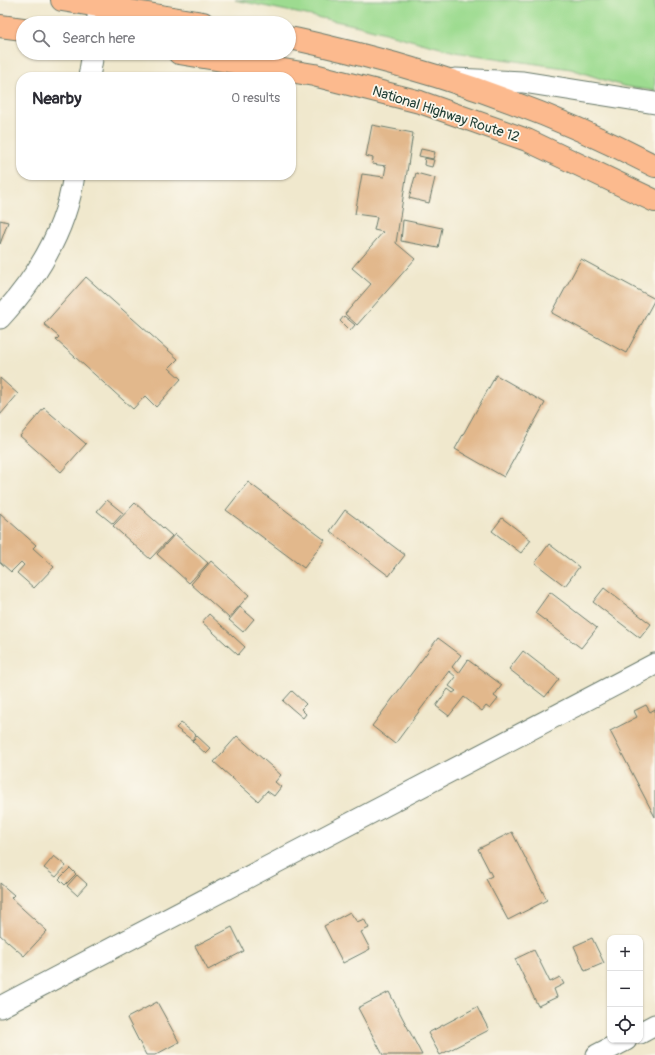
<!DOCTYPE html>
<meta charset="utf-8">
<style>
body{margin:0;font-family:Pangolin,sans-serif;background:#f2f2f3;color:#2b2b33}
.controls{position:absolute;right:12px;bottom:12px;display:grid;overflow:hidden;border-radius:8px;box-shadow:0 1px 3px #0004}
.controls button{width:36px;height:36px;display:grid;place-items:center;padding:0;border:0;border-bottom:1px solid #e1e1e2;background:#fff;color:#2b2b33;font:20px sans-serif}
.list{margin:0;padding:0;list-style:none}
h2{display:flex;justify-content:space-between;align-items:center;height:52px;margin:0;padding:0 16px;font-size:17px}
h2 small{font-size:13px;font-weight:400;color:#7c7c81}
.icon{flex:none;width:22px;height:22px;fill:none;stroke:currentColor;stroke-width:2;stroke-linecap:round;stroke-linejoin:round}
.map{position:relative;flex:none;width:655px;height:1055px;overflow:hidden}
.search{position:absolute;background:#fff;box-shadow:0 1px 3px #0004;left:16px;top:16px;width:280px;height:44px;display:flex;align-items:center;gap:10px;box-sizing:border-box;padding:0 14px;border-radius:22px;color:#7c7c81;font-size:15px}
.panel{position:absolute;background:#fff;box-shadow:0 1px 3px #0004;left:16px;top:72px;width:280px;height:108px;border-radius:16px}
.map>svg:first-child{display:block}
.green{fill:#9ddb90;stroke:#5e8c62}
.building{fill:#e2b88c}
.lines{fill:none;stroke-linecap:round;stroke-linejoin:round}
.minor-casing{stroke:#68796a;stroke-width:23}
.highway-casing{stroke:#68796a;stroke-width:24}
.minor{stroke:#fff;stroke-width:21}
.highway{stroke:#fcba8e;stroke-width:22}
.labels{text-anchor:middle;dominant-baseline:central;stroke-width:3.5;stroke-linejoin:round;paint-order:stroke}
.street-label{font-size:14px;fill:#1f3d34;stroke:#fbf7ec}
</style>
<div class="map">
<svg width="655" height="1055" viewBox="0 0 655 1055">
<rect width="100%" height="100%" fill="#fbf7ec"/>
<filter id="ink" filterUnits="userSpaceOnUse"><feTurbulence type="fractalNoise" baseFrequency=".025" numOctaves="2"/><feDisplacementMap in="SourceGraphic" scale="8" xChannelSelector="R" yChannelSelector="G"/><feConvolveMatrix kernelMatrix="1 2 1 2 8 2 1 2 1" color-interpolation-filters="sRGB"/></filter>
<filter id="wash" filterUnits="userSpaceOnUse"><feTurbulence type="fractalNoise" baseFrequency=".012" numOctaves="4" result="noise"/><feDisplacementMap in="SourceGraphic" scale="16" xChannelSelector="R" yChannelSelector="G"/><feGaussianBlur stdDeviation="0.9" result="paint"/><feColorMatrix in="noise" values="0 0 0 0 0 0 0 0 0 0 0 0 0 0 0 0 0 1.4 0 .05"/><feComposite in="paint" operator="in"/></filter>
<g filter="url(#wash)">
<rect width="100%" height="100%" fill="#f0e8cd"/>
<!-- green -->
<path class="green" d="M 235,0 L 655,0 L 655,91 L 623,86 L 571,69 L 455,52 L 359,26 Z"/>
<g id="blocks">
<!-- building -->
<path class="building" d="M 372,125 L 413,133 L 396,243 L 415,259 L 357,325 L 345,314 L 371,284 L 352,268 L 383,232 L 374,230 L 377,217 L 355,214 L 362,174 L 384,177 L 386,166 L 372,164 L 373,158 L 366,156 Z
M 421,149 L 435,152 L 433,159 L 419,156 Z
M 425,158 L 434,160 L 432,167 L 424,165 Z
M 416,173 L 435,178 L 429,203 L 409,198 Z
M 0,220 L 8,222 L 0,244 Z
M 403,220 L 442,228 L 438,248 L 401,241 Z
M 581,259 L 655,299 L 626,353 L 552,313 Z
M 86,277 L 178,359 L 169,368 L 181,379 L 156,407 L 145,396 L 133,409 L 56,340 L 59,337 L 44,324 Z
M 344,316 L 355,325 L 350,331 L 340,321 Z
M 496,375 L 545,403 L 504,477 L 455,449 Z
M 0,378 L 18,394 L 0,415 Z
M 44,408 L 86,444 L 61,472 L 20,436 Z
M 248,482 L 325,540 L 304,568 L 226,510 Z
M 107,500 L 123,513 L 113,524 L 97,511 Z
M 135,503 L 172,536 L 150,559 L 113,526 Z
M 345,510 L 405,555 L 389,576 L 330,531 Z
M 0,513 L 36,545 L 33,548 L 54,567 L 34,588 L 17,573 L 24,565 L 21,562 L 11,572 L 0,562 Z
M 502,518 L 531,540 L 521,553 L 492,531 Z
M 175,534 L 208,563 L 189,583 L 157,554 Z
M 549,544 L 579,567 L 565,586 L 535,563 Z
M 211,561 L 249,595 L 229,618 L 191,584 Z
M 604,588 L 651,624 L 640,638 L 593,602 Z
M 550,592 L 597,628 L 581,648 L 535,613 Z
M 240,607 L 254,619 L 243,632 L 229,620 Z
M 209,614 L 245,647 L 238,655 L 202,622 Z
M 438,638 L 461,655 L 452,667 L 459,673 L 468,660 L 502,685 L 494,696 L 498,699 L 490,709 L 486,706 L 482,711 L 464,697 L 449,716 L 436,706 L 448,689 L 453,693 L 456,691 L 449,686 L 456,677 L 449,671 L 395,744 L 372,726 Z
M 523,651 L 559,679 L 545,697 L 509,669 Z
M 292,691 L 306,704 L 301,709 L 306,714 L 303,718 L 283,701 Z
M 646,705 L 650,712 L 655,709 L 655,817 L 610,731 L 637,717 L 634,711 Z
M 181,723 L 196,735 L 192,740 L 176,728 Z
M 197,736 L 211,749 L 206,754 L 192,741 Z
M 237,736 L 281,775 L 275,782 L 281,787 L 274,796 L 267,791 L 258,801 L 214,762 Z
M 512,832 L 547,900 L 508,920 L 486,879 L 492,876 L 478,849 Z
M 54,856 L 66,866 L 56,877 L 44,868 Z
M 70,868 L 76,874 L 65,885 L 59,879 Z
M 77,875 L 87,884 L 77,895 L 67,886 Z
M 0,883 L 14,895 L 11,898 L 47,931 L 24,956 L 0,935 Z
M 350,912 L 357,922 L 364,919 L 369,928 L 361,932 L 370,949 L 343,963 L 324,926 Z
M 232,927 L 244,951 L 208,970 L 195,946 Z
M 592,938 L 604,963 L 585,971 L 574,946 Z
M 534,950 L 550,982 L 560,977 L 564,984 L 554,989 L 557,997 L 538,1006 L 515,959 Z
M 389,992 L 422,1055 L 383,1055 L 358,1008 Z
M 157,1002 L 179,1042 L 155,1055 L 146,1055 L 127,1018 Z
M 477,1007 L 489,1030 L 440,1055 L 428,1033 Z"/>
</g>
</g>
<g filter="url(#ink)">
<use href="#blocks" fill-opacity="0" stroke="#68796a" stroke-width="1"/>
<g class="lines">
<defs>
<path id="minor" d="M 97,23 L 100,5
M 89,77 L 93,53
M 455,79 L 523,82 L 655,103
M 0,318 C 37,278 66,230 74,175
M 0,1007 L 655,664
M 640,1033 L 655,1025
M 597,1055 L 626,1040"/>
<path id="highway" d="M 62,0 L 203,23
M 0,26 L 23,29
M 289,38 C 311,42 332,48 354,53 C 458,79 560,116 655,166
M 179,53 L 314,75 L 420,102 L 527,140 L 655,201"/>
</defs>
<!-- minor casing -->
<use href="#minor" class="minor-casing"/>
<!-- highway casing -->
<use href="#highway" class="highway-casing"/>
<!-- minor -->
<use href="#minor" class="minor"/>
<!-- highway -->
<use href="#highway" class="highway"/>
</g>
</g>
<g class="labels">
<!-- street labels -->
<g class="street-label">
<text transform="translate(446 114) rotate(18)">National Highway Route 12</text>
</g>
</g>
</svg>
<div class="controls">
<button>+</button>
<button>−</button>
<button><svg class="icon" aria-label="locate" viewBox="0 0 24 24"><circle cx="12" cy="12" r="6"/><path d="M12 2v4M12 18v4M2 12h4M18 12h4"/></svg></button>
</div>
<div class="search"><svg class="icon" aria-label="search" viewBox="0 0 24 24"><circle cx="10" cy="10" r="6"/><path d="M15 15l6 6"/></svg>Search here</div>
<section class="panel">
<h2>Nearby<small>0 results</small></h2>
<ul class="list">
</ul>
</section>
</div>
